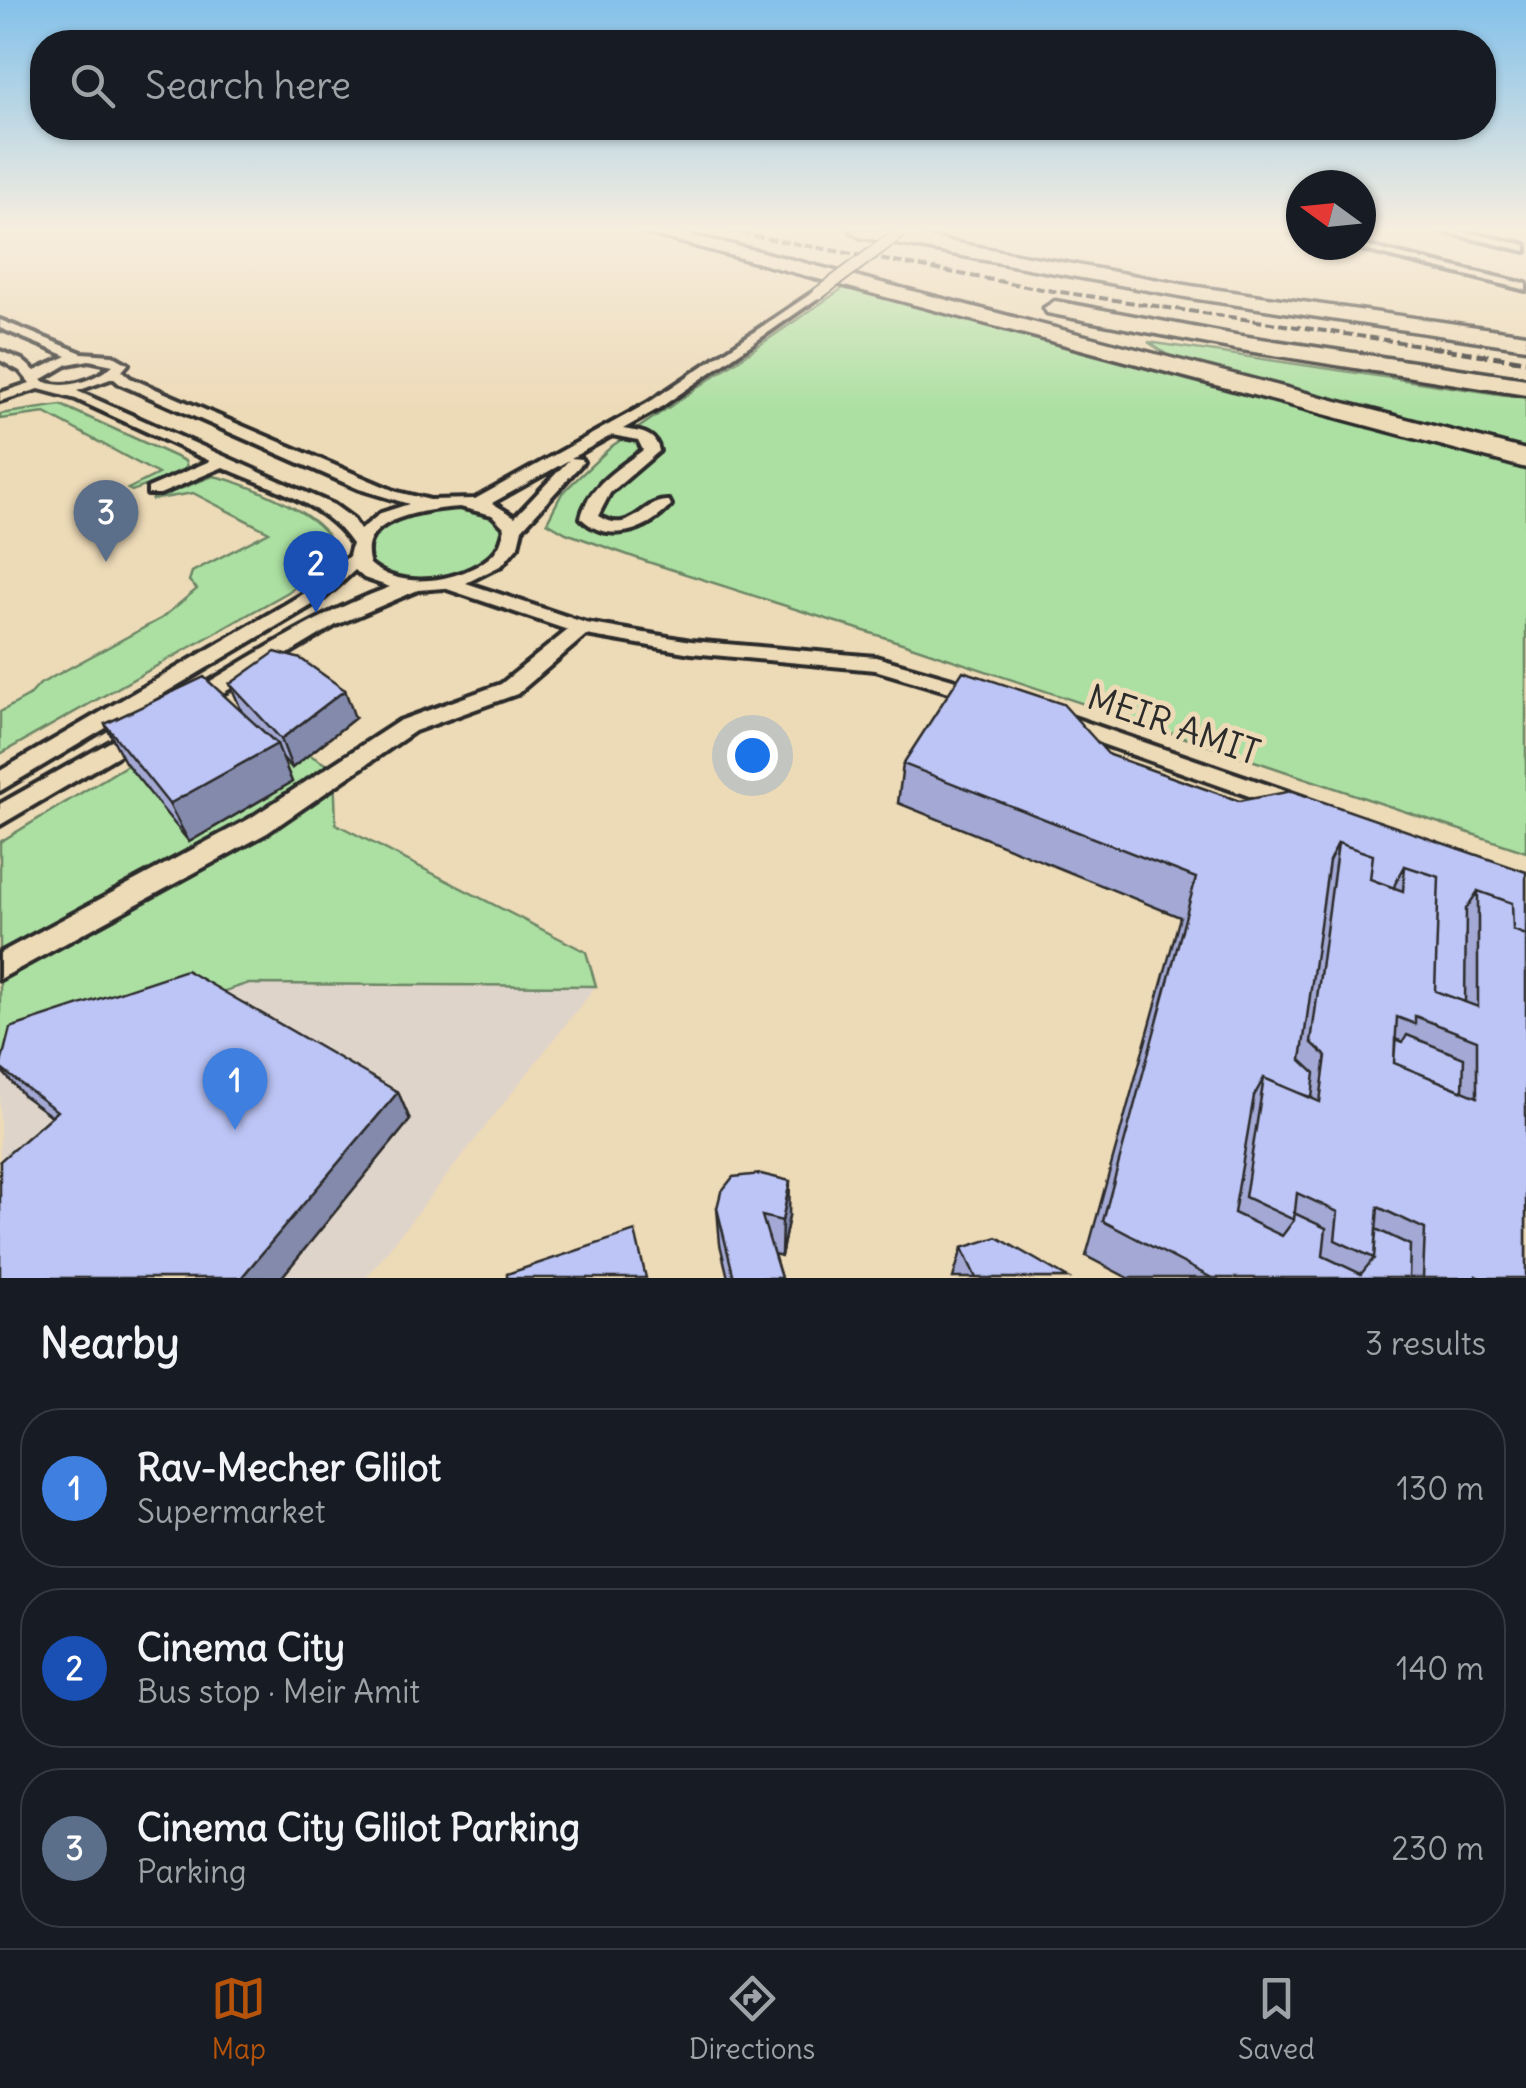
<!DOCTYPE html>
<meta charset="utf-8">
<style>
body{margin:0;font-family:Delius,sans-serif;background:#242831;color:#f1f3f6}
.compass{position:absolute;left:1286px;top:170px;width:90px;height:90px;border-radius:50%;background:#171b24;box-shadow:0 2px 8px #0004;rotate:285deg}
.you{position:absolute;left:752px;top:755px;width:35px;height:35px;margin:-25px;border:8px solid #fff;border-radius:50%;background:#1a73e8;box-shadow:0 0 0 15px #1a73e833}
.badge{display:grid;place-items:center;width:65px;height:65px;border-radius:50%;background:#b45309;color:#fff;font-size:32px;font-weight:700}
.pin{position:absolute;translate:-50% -82px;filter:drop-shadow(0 2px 5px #0008)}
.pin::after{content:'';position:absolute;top:52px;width:35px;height:30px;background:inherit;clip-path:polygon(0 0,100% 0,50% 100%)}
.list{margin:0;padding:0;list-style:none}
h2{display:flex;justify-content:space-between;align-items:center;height:130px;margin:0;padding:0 40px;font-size:42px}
h2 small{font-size:32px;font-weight:400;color:#9ea1a6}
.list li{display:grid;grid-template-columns:65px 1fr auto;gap:30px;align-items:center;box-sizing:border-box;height:160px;margin:0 20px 20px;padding:0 20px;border:2px solid #363941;border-radius:40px}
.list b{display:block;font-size:38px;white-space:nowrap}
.list p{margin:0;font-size:32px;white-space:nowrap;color:#9ea1a6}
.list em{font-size:32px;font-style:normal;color:#9ea1a6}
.icon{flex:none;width:55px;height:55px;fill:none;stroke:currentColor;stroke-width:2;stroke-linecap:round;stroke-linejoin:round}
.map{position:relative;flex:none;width:1526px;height:1278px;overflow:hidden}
.search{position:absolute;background:#171b24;box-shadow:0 2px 8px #0004;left:30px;right:30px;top:30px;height:110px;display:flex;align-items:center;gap:25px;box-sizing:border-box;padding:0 35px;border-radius:40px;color:#9ea1a6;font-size:38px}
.sheet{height:670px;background:#171b24}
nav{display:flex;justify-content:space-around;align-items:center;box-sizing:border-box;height:140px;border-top:2px solid #363941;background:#171b24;font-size:28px;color:#9ea1a6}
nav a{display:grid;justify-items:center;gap:5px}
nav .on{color:#b45309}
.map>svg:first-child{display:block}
.built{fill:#dfd4ca}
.green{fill:#ace0a2;stroke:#6c8666;stroke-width:2.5}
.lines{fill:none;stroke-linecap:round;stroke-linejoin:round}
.street-casing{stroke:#2b2b2b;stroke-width:8}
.highway-casing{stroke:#2b2b2b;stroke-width:7}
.street{fill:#eddab7;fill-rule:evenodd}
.highway{fill:#eddab7;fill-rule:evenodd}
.rail-far1{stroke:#2b2b2b;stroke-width:4;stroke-dasharray:9 4;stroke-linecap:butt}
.rail{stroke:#2b2b2b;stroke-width:5;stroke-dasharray:11 5;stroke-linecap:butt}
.street-bridge-casing{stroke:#2b2b2b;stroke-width:15;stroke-linecap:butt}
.street-bridge{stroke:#eddab7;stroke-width:11}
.wall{fill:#a3a9d4;stroke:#2b2b2b;stroke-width:2.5}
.shaded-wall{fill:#848aac;stroke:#2b2b2b;stroke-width:2.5}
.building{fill:#bdc5f6;stroke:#2b2b2b;stroke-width:2.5;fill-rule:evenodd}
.labels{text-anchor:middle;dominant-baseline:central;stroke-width:10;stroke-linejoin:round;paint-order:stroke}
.street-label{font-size:35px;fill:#2b2b2b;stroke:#eddab7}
</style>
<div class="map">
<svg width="1526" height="1278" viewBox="0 0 1526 1278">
<rect width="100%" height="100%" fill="#eddab7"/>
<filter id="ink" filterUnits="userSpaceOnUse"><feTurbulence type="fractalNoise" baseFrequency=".01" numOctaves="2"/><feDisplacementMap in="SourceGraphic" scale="20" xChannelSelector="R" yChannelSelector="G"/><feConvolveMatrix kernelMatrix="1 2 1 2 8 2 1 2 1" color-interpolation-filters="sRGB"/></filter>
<g filter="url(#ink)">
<!-- built -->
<path class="built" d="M 246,984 L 596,986 L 366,1278 L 0,1278 L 0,1072 L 13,1061 Z"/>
<!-- green -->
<path class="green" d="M 849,284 L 1526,463 L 1526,852 L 902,643 L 645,561 L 566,533 L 547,522 L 562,493 L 612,446 Z
M 1148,342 L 1526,398 L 1526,452 L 1169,356 Z
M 61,405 L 185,461 L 187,467 L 181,473 L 132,491 L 128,489 L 158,474 L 45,413 L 0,419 L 0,414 Z
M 213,476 C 242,481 316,512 329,538 L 324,562 L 290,591 L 0,754 L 0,712 L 29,696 L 40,684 L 162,618 L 197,589 L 189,581 L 192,572 L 269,532 L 193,493 L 151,500 Z
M 462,506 C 568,536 457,585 403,578 C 352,571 362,533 401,517 C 420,508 441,508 462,506 Z
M 225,706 L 334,769 L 336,824 L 586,952 L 596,986 L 246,984 L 13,1061 L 0,1072 L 0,842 Z"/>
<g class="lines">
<defs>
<path id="street" d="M 1288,231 L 1301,231 L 1301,236 L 1290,233 Z
M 1441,231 L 1461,231 L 1526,245 L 1526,251 Z
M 1344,245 L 1361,245 L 1526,284 L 1526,290 Z
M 815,291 L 825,293 L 658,409 L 623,429 C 639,432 656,432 659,451 L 610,493 L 598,516 C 633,537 641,499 669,501 L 671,505 C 648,531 608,545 581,518 C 588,486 619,468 643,450 L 638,440 L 612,435 L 571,458 L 581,459 L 583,462 L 522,529 L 518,546 L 502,565 L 466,583 L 586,623 L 691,641 L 876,657 L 984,688 L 987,693 L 984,698 L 976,700 L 875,670 L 691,653 L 586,635 L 517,694 L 415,731 L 267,833 L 0,979 L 0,953 L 249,819 L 399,721 L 501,684 L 568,630 L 444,588 L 418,590 L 336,625 L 203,705 L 187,705 L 184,700 L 187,695 C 253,656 318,613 390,587 L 364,578 L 355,570 L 324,598 L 0,791 L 0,771 L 310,590 L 349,556 L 352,544 C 324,502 267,487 223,467 L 160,494 L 148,494 L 148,488 L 210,461 L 76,399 L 39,389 L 0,401 L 0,393 L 30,383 L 20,371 L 0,360 L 0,351 L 22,360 L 35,371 L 67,356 L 0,328 L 0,320 L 82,353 L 112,355 L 128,364 L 122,371 L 130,378 L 397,492 L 430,500 L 475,499 L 648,403 ZM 89,360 L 113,365 C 95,380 64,392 41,380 L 68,364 ZM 113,378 L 120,384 L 359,489 L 409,504 L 381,513 L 360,530 L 352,518 L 334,505 L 77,391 ZM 569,460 L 515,517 L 492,503 ZM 460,507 L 492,515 L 505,528 C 502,539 500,548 491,556 C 462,582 400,591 370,564 C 354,517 430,509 460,507 Z
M 1065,715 L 1306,798 L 1309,804 L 1306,810 L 1297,813 L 1057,728 L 1054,723 L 1057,718 Z
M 140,725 L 148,728 L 151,733 L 148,738 L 0,825 L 0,804 Z"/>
<path id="highway" d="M 639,231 L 673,231 L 758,251 L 1526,450 L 1526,468 Z
M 851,231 L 892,231 L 1191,286 L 1526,334 L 1526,348 L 1191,298 L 860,237 Z
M 1055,301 L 1235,335 L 1526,379 L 1526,395 L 1235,349 L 1047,313 L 1044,308 Z"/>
</defs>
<!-- street casing -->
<use href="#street" class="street-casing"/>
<!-- highway casing -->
<use href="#highway" class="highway-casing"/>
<!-- street -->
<use href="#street" class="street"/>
<!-- highway -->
<use href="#highway" class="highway"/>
<!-- rail-far1 -->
<path class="rail-far1" d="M 728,231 L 1047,290 L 1447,349"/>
<!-- rail -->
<path class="rail" d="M 1430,347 L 1526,361"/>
<defs>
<path id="street-bridge" d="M 819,293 L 902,231"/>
</defs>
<!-- street-bridge casing -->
<use href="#street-bridge" class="street-bridge-casing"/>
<!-- street-bridge -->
<use href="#street-bridge" class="street-bridge"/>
</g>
<!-- wall -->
<path class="wall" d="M 230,684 L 355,718 L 292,768 L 282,757 L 292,782 L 189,842 L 125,762 L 105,724 L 242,712 Z
M 1109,755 L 1239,801 L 1526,872 L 1526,1278 L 1128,1278 L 1086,1256 L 1180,917 L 898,803 L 903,764 Z
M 0,1069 L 398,1092 L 410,1120 L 281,1278 L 0,1278 L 51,1116 L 24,1096 Z
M 717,1208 L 789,1216 L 781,1256 L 774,1254 L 781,1278 L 728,1278 L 720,1244 Z
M 962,1248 L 1068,1278 L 953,1278 Z"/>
<!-- shaded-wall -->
<path class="shaded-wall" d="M 345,690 L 355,718 L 292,768 L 281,739 Z
M 277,744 L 292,782 L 189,842 L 169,804 Z
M 398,1092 L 410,1120 L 281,1278 L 241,1278 Z
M 790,1181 L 789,1216 L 781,1256 L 782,1221 Z"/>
<!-- building -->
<path class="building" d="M 275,652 L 301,659 L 345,690 L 281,739 L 230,684 Z
M 963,671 L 1063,704 L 1109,755 L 1239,801 L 1292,791 L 1526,872 L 1526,935 L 1513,930 L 1512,903 L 1478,891 L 1466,909 L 1465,1002 L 1435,991 L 1439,877 L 1405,866 L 1395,884 L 1394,888 L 1370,879 L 1373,855 L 1338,843 L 1329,861 L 1301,1060 L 1315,1073 L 1312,1098 L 1264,1078 L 1254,1096 L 1234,1213 L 1282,1236 L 1294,1220 L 1294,1213 L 1326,1228 L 1323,1256 L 1361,1274 L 1374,1258 L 1376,1229 L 1410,1245 L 1409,1278 L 1212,1278 L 1103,1221 L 1196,878 L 903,764 Z
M 204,677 L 277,744 L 169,804 L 105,724 Z
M 1338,843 L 1373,855 L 1370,879 L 1403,891 L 1405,866 L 1439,877 L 1435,991 L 1478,1007 L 1478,891 L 1512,903 L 1513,930 L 1526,935 L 1526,1278 L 1480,1278 L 1476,1276 L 1476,1278 L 1423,1278 L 1425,1229 L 1378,1207 L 1374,1258 L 1335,1240 L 1338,1212 L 1297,1193 L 1294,1220 L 1245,1197 L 1264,1078 L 1320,1102 L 1326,1056 L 1311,1042 ZM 1415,1016 L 1477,1040 L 1477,1097 L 1394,1063 L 1397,1017 L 1415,1024 Z
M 186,970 L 398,1092 L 241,1278 L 0,1278 L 0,1161 L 57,1111 L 0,1068 L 10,1028 Z
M 1407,1035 L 1464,1058 L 1463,1091 L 1394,1063 L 1395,1039 L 1403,1042 Z
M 761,1174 L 790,1181 L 782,1221 L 762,1216 L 781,1278 L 734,1278 L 717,1208 L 721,1192 L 733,1177 Z
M 635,1231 L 646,1278 L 507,1278 L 507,1274 Z
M 997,1237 L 1068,1278 L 976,1278 L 962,1248 Z"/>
</g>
<!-- sky -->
<linearGradient id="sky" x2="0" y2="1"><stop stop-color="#83c1ea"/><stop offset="0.56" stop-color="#f7eedf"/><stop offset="1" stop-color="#f7eedf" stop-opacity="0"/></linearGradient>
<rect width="1526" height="410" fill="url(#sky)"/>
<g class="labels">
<!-- street labels -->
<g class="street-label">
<text transform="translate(1174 724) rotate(19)">MEIR AMIT</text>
</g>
</g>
</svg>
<svg class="compass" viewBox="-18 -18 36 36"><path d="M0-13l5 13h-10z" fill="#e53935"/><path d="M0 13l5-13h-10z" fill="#9ea1a6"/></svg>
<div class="you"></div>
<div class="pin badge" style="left:235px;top:1130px;background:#3f7fe0">1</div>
<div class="pin badge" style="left:316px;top:613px;background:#1a4fb4">2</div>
<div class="pin badge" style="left:106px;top:562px;background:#5c6f8a">3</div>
<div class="search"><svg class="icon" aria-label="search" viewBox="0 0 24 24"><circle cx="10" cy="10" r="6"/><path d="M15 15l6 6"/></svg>Search here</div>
</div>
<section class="sheet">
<h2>Nearby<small>3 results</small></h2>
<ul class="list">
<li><span class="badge" style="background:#3f7fe0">1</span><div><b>Rav-Mecher Glilot</b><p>Supermarket</p></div><em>130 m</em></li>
<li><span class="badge" style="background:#1a4fb4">2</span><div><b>Cinema City</b><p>Bus stop · Meir Amit</p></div><em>140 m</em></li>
<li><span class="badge" style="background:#5c6f8a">3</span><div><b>Cinema City Glilot Parking</b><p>Parking</p></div><em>230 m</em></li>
</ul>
</section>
<nav>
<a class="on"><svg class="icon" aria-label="map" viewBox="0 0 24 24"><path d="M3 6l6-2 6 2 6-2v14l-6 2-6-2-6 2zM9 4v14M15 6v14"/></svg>Map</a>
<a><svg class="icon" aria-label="directions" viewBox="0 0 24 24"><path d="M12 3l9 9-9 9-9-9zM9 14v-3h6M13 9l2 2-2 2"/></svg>Directions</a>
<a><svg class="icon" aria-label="saved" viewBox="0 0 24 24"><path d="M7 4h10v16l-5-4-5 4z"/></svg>Saved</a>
</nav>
